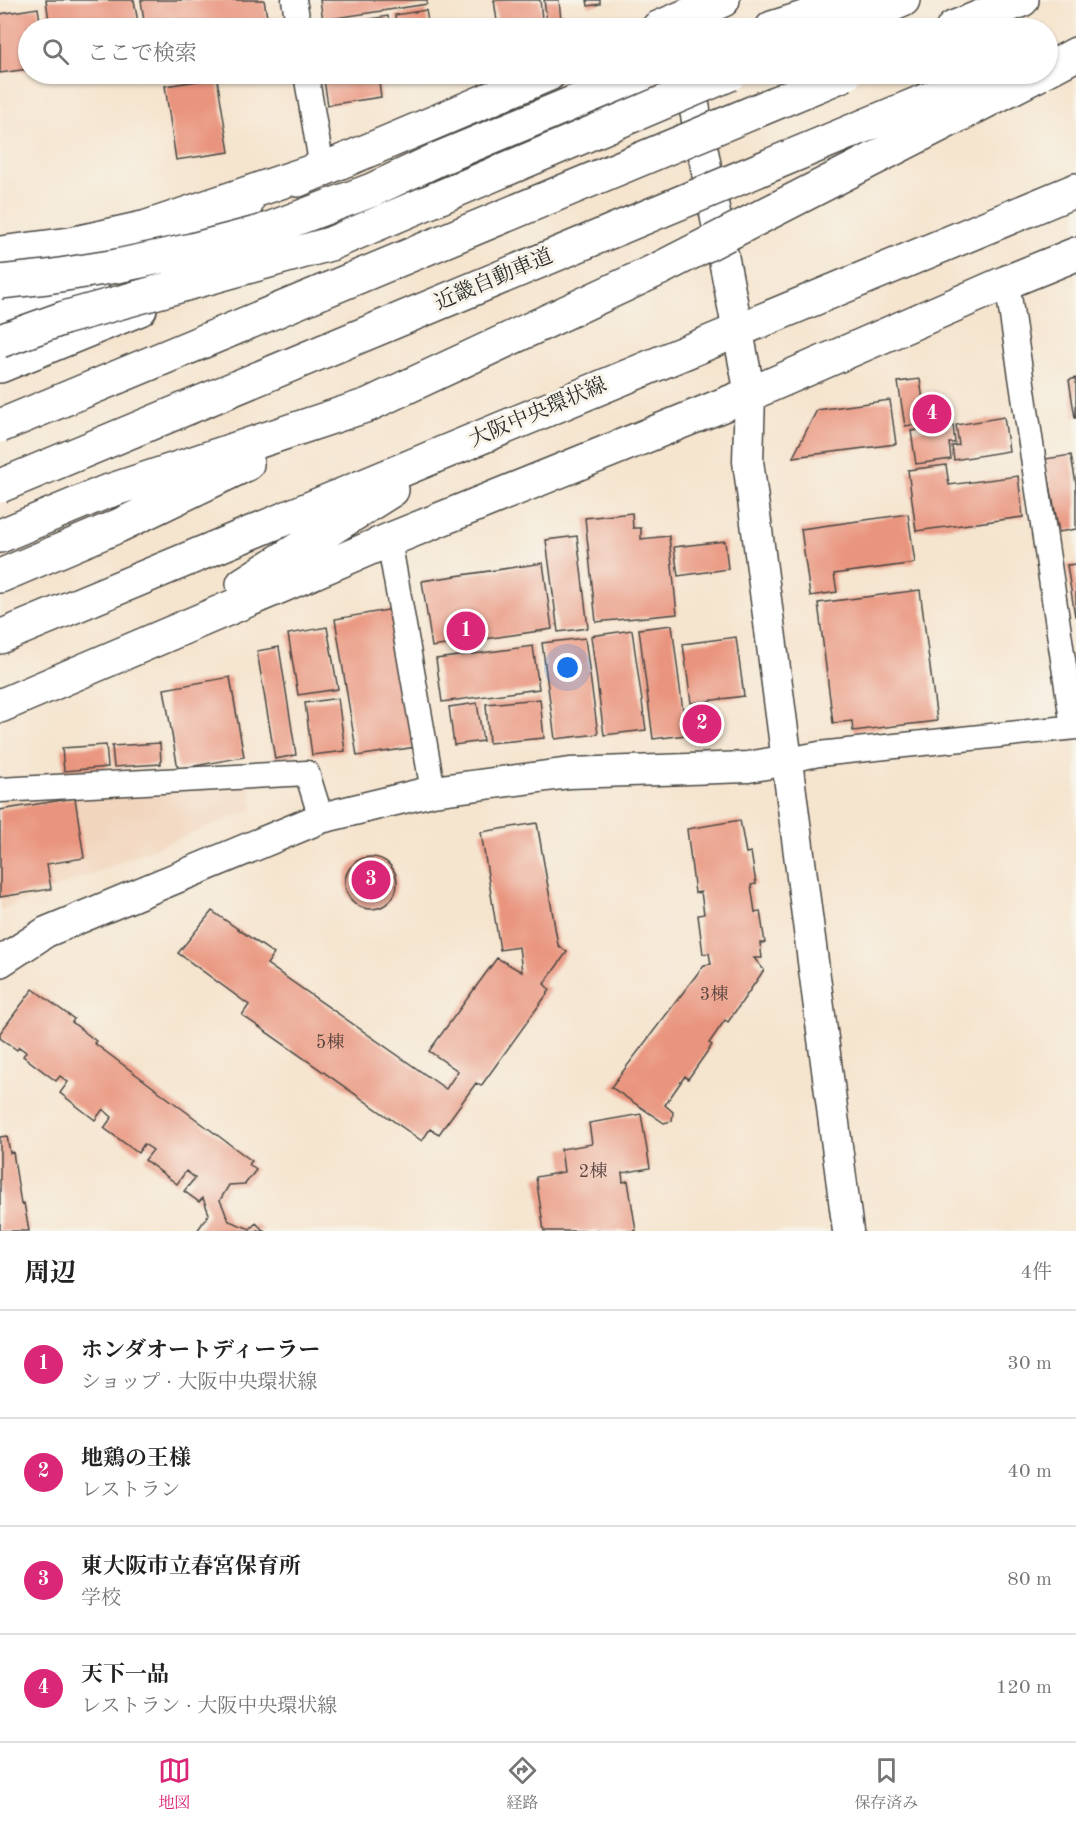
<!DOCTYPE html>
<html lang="ja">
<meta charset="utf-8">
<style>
body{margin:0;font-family:"Old Standard TT","Noto Serif JP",serif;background:#f2f2f2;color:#222}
.you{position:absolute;left:568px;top:668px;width:21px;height:21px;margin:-15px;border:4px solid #fff;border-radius:50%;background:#1a73e8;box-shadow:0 0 0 9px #1a73e833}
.badge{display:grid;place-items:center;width:39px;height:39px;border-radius:50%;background:#db2777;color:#fff;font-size:20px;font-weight:700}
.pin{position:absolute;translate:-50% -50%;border:3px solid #fff;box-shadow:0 2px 6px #0006}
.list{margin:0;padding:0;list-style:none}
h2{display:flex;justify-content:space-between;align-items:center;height:78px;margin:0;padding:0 24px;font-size:26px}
h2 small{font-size:20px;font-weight:400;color:#767676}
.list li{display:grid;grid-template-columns:39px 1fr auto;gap:18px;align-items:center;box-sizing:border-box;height:108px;padding:0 24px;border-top:2px solid #e0e0e0}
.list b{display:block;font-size:22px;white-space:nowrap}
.list p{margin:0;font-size:20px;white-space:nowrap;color:#767676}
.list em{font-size:20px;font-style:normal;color:#767676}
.icon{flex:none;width:33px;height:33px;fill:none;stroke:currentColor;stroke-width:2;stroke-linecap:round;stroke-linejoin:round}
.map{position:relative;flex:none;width:1076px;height:1231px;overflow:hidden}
.search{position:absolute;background:#fff;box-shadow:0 2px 4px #0004;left:18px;right:18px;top:18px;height:66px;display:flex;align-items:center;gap:15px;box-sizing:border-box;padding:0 21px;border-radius:33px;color:#767676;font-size:22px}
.sheet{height:510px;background:#fff}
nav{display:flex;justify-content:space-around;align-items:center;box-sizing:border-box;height:84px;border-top:2px solid #e0e0e0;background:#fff;font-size:16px;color:#767676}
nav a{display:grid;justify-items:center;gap:3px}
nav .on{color:#db2777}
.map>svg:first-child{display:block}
.built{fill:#f2d5bd}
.building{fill:#e9947e}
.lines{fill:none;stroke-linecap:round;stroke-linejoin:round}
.minor-casing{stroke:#494743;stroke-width:27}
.tertiary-casing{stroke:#494743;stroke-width:33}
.primary-casing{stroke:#494743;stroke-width:36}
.trunk-casing{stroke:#494743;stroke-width:36}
.motorway-casing{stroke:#494743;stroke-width:36}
.minor{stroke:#fff;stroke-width:24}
.tertiary{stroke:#fff;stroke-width:30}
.primary{stroke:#fff;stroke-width:33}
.trunk{stroke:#fff;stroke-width:33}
.motorway{stroke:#fff;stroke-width:33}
.motorway-bridge-casing{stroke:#494743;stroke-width:36;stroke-linecap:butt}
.motorway-bridge{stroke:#fff;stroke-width:33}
.labels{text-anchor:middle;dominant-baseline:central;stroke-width:6;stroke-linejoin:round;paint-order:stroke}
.number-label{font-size:18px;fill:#5a4540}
.street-label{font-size:21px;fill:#2b2b2b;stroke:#f7f3e8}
</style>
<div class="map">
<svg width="1076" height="1231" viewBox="0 0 1076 1231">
<rect width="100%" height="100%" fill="#f7f3e8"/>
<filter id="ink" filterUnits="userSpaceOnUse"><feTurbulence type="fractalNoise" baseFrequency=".0167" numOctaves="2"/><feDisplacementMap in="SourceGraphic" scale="12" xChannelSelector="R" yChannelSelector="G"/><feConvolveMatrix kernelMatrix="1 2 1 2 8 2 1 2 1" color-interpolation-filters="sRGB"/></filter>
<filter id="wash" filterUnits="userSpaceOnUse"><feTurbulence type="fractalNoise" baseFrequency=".008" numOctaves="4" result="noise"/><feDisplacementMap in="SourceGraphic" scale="24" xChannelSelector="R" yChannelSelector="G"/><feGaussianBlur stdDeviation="1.35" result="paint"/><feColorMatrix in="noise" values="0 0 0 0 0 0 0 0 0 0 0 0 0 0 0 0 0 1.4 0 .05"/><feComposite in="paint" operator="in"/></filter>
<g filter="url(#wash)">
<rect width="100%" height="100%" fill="#f5e4ce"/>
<!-- built -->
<path class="built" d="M 249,785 L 253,809 L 0,910 L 0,799 Z"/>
<g id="blocks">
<!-- building -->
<path class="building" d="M 46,0 L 134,0 L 139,28 L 50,28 Z
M 141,0 L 264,0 L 269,28 L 145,28 Z
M 320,0 L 427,0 L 427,4 L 323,20 Z
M 494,0 L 540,0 L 543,28 L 498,28 Z
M 544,0 L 559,0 L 561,20 L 547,22 Z
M 587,0 L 600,0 L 600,4 L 588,6 Z
M 38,8 L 41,28 L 28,28 L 28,69 L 0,73 L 0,14 Z
M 426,10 L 429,28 L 397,28 L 395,15 Z
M 388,16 L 390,28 L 323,28 L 323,27 Z
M 323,74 L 378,74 L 381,97 L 328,105 Z
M 217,78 L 229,152 L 176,160 L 165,86 Z
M 1076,378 L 1076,418 L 1075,418 L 1069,380 Z
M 920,379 L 926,423 L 905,426 L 898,382 Z
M 890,400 L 896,444 L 793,457 L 817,410 Z
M 945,400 L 948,420 L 930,423 L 927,408 L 935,406 L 934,402 Z
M 1004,417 L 1009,451 L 954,460 L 952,446 L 959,445 L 956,425 Z
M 953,425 L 955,443 L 949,443 L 951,459 L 916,464 L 911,431 Z
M 1071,455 L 1076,484 L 1076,529 L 1059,532 L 1045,459 Z
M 946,465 L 949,485 L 1018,476 L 1023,517 L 916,531 L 908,470 Z
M 632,513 L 633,528 L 641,528 L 641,539 L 669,536 L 677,614 L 596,622 L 585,518 Z
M 908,514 L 915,563 L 834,574 L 837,592 L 810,596 L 801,529 Z
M 577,536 L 588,628 L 558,632 L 546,540 Z
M 725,541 L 728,569 L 678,576 L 674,547 Z
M 543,563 L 552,629 L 432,647 L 422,581 Z
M 1076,564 L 1076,616 L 1075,616 L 1067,565 Z
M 920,590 L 937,721 L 853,731 L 852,721 L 833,723 L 818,603 Z
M 393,609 L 416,747 L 357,756 L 335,619 Z
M 672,625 L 686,735 L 653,739 L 639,629 Z
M 327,627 L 338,689 L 298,695 L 288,634 Z
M 632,630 L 646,730 L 604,735 L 591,636 Z
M 736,637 L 744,696 L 691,703 L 683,644 Z
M 585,638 L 598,734 L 555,739 L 542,643 Z
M 533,646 L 539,689 L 442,702 L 436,659 Z
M 279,647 L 296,755 L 275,759 L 257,651 Z
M 230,677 L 244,757 L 178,769 L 164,689 Z
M 338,698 L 345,751 L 312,755 L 305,703 Z
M 540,699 L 544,738 L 489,743 L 486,704 Z
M 477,703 L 483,741 L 454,745 L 449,707 Z
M 712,708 L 716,737 L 692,740 L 688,711 Z
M 160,743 L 161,764 L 114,767 L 112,746 Z
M 106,745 L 108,767 L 64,771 L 62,748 Z
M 75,798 L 84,858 L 47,864 L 51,889 L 0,897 L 0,810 Z
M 740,820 L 746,853 L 751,852 L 756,884 L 751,885 L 755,912 L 760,911 L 765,943 L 760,943 L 762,958 L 754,958 L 764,970 L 728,1022 L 725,1020 L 709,1043 L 712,1045 L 688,1079 L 685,1076 L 665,1105 L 673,1112 L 672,1121 L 664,1123 L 611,1087 L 704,965 L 711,964 L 709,953 L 703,954 L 698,915 L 704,914 L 701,892 L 695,893 L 687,829 Z
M 537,823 L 558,945 L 567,952 L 544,984 L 550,990 L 481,1086 L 476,1083 L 439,1134 L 430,1129 L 422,1141 L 242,1015 L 249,1005 L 178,953 L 212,911 L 274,954 L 267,964 L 446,1089 L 458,1071 L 429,1051 L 497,958 L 522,972 L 519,947 L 500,950 L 481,832 Z
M345 883a26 26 0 1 1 52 0a26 26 0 1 1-52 0Z
M 33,989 L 74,1019 L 72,1022 L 96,1041 L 94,1043 L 252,1161 L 249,1164 L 256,1170 L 245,1184 L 229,1185 L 220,1200 L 229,1221 L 250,1229 L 256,1223 L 264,1231 L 197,1231 L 209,1214 L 203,1198 L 199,1202 L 184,1191 L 195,1178 L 186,1171 L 177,1184 L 145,1160 L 153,1150 L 144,1144 L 138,1153 L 104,1128 L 112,1117 L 103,1109 L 95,1120 L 60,1093 L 68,1082 L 60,1076 L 56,1081 L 23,1056 L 26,1052 L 19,1047 L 17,1050 L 0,1038 L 0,1033 Z
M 641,1114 L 650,1168 L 622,1173 L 623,1182 L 628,1181 L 636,1231 L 544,1231 L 536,1177 L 564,1172 L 561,1149 L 592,1144 L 589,1123 Z
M 7,1136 L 10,1153 L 13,1152 L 21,1204 L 24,1203 L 29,1231 L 0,1231 L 0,1137 Z"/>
</g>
</g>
<g filter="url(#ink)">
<use href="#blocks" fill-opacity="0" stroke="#494743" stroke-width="1.5"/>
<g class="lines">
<defs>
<path id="minor" d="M 294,0 L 299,28
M 306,74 L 322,168
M 1007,282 L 1073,727
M 389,540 L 433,791
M 788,760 L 819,754 L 1076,727
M 0,790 L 307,773 L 321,818"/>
<path id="tertiary" d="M 688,74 L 750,394 L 748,461 L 848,1231
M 0,962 L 46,932 L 321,818 L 433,791 L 570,773 L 748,767 L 788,760"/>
<path id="primary" d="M 658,28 L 723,0
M 298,180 L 549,74
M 144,255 L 246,205
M 0,311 L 94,278
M 0,366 L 140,309
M 243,584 L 392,490
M 0,637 L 1076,190
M 0,706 L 389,540 L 750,394 L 1007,282 L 1076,254"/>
<path id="trunk" d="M 0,253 L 70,244 L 147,227 L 322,168"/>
<path id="motorway" d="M 840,27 L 903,0
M 772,28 L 860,0
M 953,28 L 1022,0
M 1048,69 L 1076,54
M 0,536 L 103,493 L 368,405 L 661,268
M 0,576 L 118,526 L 247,464"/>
</defs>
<!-- minor casing -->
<use href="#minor" class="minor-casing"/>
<!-- tertiary casing -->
<use href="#tertiary" class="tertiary-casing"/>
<!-- primary casing -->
<use href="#primary" class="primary-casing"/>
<!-- trunk casing -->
<use href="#trunk" class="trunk-casing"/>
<!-- motorway casing -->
<use href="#motorway" class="motorway-casing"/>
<!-- minor -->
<use href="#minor" class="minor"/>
<!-- tertiary -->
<use href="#tertiary" class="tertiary"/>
<!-- primary -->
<use href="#primary" class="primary"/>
<!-- trunk -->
<use href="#trunk" class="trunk"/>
<!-- motorway -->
<use href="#motorway" class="motorway"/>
<defs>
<path id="motorway-bridge" d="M 661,268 L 1039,74
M 0,282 L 47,277 L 117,266 L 192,250 L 261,232 L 372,190 L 438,159 L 642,74
M 0,341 L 64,318 L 330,244 L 730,74
M 0,426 L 845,74
M 0,486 L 989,74"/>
</defs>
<!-- motorway-bridge casing -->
<use href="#motorway-bridge" class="motorway-bridge-casing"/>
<!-- motorway-bridge -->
<use href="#motorway-bridge" class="motorway-bridge"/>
</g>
</g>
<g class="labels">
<!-- number labels -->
<g class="number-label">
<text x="714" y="995">3棟</text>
<text x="330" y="1043">5棟</text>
<text x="593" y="1172">2棟</text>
</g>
<!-- street labels -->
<g class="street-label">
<text transform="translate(494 280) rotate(-23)">近畿自動車道</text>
<text transform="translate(538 413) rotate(-23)">大阪中央環状線</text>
</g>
</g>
</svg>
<div class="you"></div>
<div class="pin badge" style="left:466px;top:631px">1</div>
<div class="pin badge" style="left:702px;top:724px">2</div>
<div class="pin badge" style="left:371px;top:880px">3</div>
<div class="pin badge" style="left:932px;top:414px">4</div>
<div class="search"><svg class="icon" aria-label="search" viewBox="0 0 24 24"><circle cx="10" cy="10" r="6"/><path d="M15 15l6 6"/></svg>ここで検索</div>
</div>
<section class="sheet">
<h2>周辺<small>4件</small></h2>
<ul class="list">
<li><span class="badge">1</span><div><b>ホンダオートディーラー</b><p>ショップ · 大阪中央環状線</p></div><em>30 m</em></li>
<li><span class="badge">2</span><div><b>地鶏の王様</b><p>レストラン</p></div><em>40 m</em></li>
<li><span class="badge">3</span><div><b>東大阪市立春宮保育所</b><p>学校</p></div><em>80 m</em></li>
<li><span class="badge">4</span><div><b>天下一品</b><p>レストラン · 大阪中央環状線</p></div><em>120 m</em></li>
</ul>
</section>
<nav>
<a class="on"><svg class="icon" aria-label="map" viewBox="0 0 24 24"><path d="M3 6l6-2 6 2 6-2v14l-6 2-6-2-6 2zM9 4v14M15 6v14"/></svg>地図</a>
<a><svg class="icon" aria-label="directions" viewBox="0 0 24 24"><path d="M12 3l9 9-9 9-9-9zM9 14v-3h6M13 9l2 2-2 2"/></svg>経路</a>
<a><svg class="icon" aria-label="saved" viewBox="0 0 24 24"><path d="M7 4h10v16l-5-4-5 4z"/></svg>保存済み</a>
</nav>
